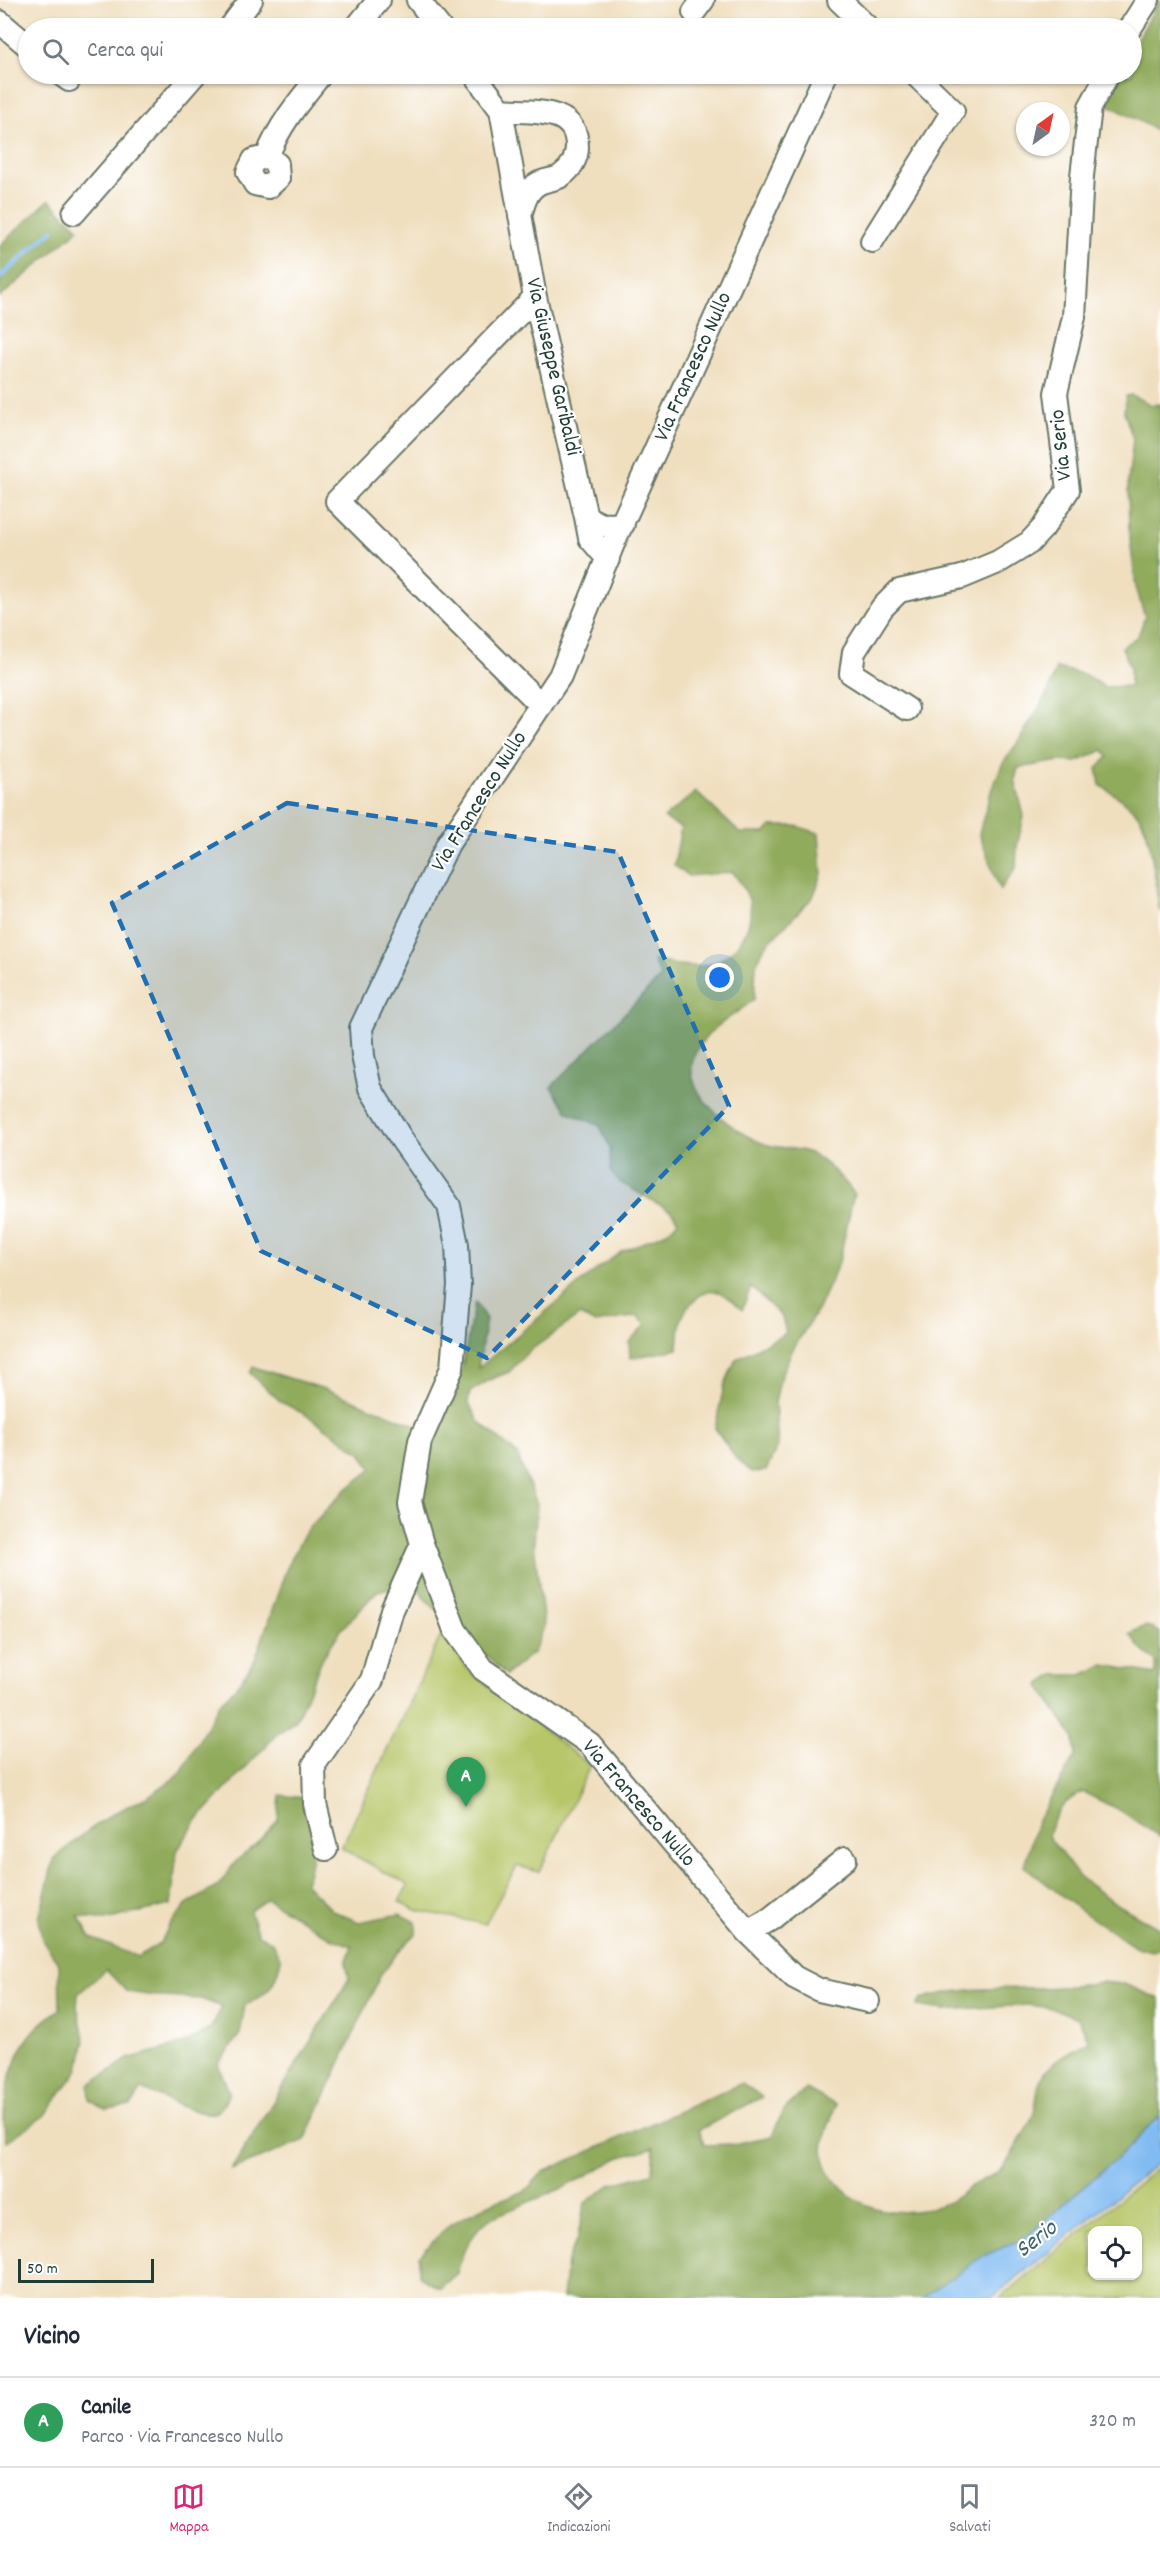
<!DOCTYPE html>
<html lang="it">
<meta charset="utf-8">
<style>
body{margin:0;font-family:Dekko,sans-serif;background:#f6f6f7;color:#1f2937}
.controls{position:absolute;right:18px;bottom:18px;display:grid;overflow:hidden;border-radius:12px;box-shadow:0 2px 4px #0004}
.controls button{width:54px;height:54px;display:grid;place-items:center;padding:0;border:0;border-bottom:2px solid #e0e1e3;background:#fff;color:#1f2937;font:30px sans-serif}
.compass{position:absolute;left:1016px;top:102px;width:54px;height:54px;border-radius:50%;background:#fff;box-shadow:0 2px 4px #0004;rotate:33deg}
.scale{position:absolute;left:18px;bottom:15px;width:136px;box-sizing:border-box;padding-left:6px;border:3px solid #1f3d34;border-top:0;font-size:16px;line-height:21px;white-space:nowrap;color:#1f3d34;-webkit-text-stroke:4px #fff;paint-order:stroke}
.you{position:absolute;left:720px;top:978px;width:21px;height:21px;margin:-15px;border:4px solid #fff;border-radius:50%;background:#1a73e8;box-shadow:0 0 0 9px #1a73e833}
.badge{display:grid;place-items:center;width:39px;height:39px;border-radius:50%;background:#db2777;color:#fff;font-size:20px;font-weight:700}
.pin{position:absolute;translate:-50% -50px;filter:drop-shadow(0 2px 3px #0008)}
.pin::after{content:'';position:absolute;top:32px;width:21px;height:18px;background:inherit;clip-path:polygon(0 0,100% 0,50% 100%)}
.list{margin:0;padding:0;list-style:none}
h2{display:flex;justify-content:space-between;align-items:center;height:78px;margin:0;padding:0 24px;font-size:26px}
h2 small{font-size:20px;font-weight:400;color:#747a83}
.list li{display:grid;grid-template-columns:39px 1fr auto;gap:18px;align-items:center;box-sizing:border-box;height:90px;padding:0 24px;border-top:2px solid #e0e1e3}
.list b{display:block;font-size:22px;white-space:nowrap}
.list p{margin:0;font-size:20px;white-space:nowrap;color:#747a83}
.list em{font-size:20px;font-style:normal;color:#747a83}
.icon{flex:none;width:33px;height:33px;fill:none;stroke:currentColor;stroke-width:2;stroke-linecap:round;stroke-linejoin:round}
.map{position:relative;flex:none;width:1160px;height:2298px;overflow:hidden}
.search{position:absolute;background:#fff;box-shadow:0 2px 4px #0004;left:18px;right:18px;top:18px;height:66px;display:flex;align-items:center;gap:15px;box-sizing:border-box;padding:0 21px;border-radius:33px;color:#747a83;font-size:22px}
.sheet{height:168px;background:#fff}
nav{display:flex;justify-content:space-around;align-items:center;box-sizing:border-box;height:84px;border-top:2px solid #e0e1e3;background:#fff;font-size:16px;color:#747a83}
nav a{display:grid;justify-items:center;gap:3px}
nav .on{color:#db2777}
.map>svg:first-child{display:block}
.green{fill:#b7c669;stroke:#6b824e;stroke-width:1.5;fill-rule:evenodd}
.forest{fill:#91ab5d;stroke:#587448;stroke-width:1.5}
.water{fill:#81bbf2;stroke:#507c93;stroke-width:1.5}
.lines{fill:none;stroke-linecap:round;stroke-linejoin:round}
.stream{stroke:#81bbf2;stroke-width:5}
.minor-casing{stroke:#687665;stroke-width:26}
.minor{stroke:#fff;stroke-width:22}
.marked{fill:#1f6fb2;fill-opacity:0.2;stroke:#1f6fb2;stroke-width:4.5;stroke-dasharray:12 8;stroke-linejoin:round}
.labels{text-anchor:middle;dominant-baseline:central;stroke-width:4.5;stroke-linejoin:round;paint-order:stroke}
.street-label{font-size:22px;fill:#1f3d34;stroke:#fff}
.water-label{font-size:24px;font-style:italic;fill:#3c636d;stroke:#fff}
</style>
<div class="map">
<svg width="1160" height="2298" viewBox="0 0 1160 2298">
<rect width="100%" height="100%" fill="#fff"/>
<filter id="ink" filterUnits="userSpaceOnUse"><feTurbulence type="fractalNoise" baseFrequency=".0167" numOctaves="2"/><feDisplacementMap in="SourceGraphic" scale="12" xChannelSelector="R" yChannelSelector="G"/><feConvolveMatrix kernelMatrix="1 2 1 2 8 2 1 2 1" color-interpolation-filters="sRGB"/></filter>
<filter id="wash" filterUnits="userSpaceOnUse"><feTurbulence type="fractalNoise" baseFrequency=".008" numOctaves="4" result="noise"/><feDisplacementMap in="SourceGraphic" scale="24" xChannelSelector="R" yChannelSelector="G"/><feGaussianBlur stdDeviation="1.35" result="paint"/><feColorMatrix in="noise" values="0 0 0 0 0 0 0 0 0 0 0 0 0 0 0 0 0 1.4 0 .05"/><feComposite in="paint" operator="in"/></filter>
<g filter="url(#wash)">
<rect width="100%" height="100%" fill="#f0dfbf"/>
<!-- green -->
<path class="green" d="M 443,1631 L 467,1669 L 590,1766 L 539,1872 L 517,1866 L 485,1924 L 419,1911 L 399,1902 L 408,1885 L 341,1848 Z
M 1160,2166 L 1160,2298 L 1000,2298 ZM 1092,2230 L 1138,2230 L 1138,2276 L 1092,2276 Z"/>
<!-- forest -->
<path class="forest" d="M 1159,0 L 1160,0 L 1160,132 L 1103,102 L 1119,74 L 1132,74 L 1132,50 Z
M 49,200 L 79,229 L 0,297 L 0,245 Z
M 1131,395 L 1152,405 L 1160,404 L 1160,913 C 1155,888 1153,842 1142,821 C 1134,806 1114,794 1100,785 L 1097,768 L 1108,757 L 1104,750 L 1076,762 L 1060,761 L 1018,768 L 1015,780 L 1024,816 L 1017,846 L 1016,868 L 1000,890 L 979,833 L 992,788 L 1003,763 L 1019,741 L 1049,690 L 1056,668 L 1083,674 L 1105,687 L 1130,686 L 1130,668 L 1122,647 L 1138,636 L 1145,617 L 1136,587 L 1129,531 L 1128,482 L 1133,439 L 1124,412 L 1126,396 Z
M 696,792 L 740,833 L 766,833 L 771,826 L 796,826 L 819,833 L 822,874 L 813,897 L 765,946 L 756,965 L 754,1000 C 734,1015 707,1029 696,1052 C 676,1090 732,1131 762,1143 C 778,1150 800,1146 815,1156 C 831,1166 843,1179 854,1193 L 839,1262 L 818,1309 L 793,1349 L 781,1375 L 775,1403 L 778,1445 L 766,1471 L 752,1472 L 737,1460 L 715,1428 L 724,1386 L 736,1359 L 786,1333 L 782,1317 L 751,1287 L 742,1310 C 734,1303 726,1293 715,1291 C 708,1289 703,1293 698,1297 C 678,1314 680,1324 678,1349 L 630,1358 L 629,1342 L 646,1325 L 638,1316 L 595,1323 L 580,1315 L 528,1352 L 509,1372 L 491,1379 L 470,1392 L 468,1401 L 478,1421 L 517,1454 L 537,1504 L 534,1543 L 544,1627 L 534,1652 L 506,1675 L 424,1598 L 415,1582 L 377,1591 L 341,1630 L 323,1657 L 296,1720 L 276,1735 L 196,1821 L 177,1851 L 171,1905 L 105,1920 L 78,1916 L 91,1938 L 138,1957 L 161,1942 L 168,1928 L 185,1906 L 218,1886 L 236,1861 L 257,1844 L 278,1820 L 280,1795 L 305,1798 C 314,1835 318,1846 305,1883 L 333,1911 L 359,1922 L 400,1914 L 416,1922 L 416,1934 L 399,1951 L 381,1974 L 305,2140 L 231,2170 L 349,1979 L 346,1963 L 352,1946 L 331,1938 L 267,1899 L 250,1911 L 258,1935 L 272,1942 L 281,1960 C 274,1987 270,1993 245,2005 L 240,2034 L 218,2064 L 229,2092 C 226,2100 224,2107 216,2112 C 202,2119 157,2095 142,2089 L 131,2106 L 106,2109 L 90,2100 L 89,2085 L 128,2059 L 182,2044 L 210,2029 L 222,2007 L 201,1999 L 163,1997 L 127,1992 L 106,1970 L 78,1994 L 77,2007 L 85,2040 L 79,2069 L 44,2116 L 6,2142 C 0,2106 10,2057 35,2030 C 42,2022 52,2015 60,2009 L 59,1964 L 42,1939 L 39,1919 L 54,1858 L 89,1830 L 114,1813 L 147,1797 L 180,1774 L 221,1701 L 237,1686 L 255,1660 L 286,1570 L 305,1532 L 345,1490 L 372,1469 L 361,1453 L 308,1416 L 281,1402 L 250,1373 L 253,1367 L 328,1390 L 420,1427 C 429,1420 443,1413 450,1404 C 461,1390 469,1324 475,1302 L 486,1319 L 478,1368 L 596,1270 L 621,1252 L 667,1232 L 678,1221 L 671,1211 L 621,1183 L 611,1173 L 610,1148 L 600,1126 L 568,1112 L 551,1087 L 661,977 L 653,961 C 668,963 684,967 699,966 C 729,965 757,930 749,900 C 747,891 738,880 733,872 L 688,876 L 674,865 L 681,828 L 664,818 Z
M 1146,1626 L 1160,1632 L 1160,1837 L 1121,1811 L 1083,1792 C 1063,1800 1053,1816 1048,1836 L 1079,1877 L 1112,1901 L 1160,1929 L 1160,1948 L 1152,1951 L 1135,1947 L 1080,1910 L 1024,1866 L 1037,1822 L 1075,1756 L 1074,1739 L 1039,1685 L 1054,1675 L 1082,1675 L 1104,1665 L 1156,1674 L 1156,1662 L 1138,1646 L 1130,1633 Z
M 1100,1982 L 1124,1984 L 1160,1999 L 1160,2116 L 1125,2151 L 1025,2238 L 983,2256 L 923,2298 L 563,2298 L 567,2261 L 577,2239 L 585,2203 L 610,2185 L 652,2173 L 654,2147 L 618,2158 L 565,2187 L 493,2217 L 480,2226 L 464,2250 L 457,2273 L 440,2288 L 426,2281 L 419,2275 L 419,2256 L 449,2225 L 489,2204 L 525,2191 L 543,2172 L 742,2083 L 762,2097 L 699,2130 L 704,2145 L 734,2144 L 772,2136 L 783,2111 L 806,2089 L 836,2105 C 826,2134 813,2154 836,2182 C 864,2216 911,2218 949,2202 C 957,2198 963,2191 971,2186 C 980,2180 995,2176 1002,2168 C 1010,2159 1028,2127 1033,2116 C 1038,2102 1035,2086 1044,2073 C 1054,2058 1074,2049 1089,2041 L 1078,2018 L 1052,2008 L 1027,2005 L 944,2010 L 917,2006 L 921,1999 C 978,1981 1041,1994 1100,1982 Z"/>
<!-- water -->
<path class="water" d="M 1160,2116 L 1160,2161 L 992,2298 L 923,2298 L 983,2256 L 1025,2238 L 1125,2151 Z"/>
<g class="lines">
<!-- stream -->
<path class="stream" d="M 0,277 L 53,230"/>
</g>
</g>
<g filter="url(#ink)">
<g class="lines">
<defs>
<path id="minor" d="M 418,0 L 440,28
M 839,0 L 868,28
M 694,12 L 703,0
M 0,22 L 28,46
M 230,28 L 251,0
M 356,28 L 379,0
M 1130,28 L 1148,0
M 61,74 L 69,80
M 474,74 L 501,110 L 535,297 L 586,517
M 826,74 L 615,539 L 560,676 L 448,844 L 361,1028 L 363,1056 L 370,1088 L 402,1140 L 449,1206 L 457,1245 L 459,1285 L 452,1368 L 420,1441 L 410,1502 L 422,1544 L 455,1630 L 483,1669 L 590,1744 L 748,1932 L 794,1977 L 819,1990 L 868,2001
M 501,110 C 529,113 577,105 577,147 C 577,158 571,169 562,175 C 558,179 551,179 545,181 C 528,185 524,201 520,216
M 267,157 C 279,125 300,100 321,74
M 267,157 L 277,164 L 278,178 L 268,187 L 255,184 L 248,172 L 254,160 Z
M 74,213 L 195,74
M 872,241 L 953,111 L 915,74
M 535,297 L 337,501 L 541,705
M 608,559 L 590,538 L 586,517 L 602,525 L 623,524
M 907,709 L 851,673 L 854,652 L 882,608 L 899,591 L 962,577 L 998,562 L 1029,543 L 1043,528 L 1068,490 L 1056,393 L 1074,317 L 1082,176 L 1090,107 L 1108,74
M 326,1849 L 315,1804 L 314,1765 L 372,1680 L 392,1610 L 422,1544
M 748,1932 L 770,1919 L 845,1859"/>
</defs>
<!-- minor casing -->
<use href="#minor" class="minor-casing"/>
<!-- minor -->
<use href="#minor" class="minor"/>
</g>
</g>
<!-- marked area -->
<path class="marked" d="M 287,803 L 618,852 L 729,1106 L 487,1358 L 261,1251 L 112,903 Z"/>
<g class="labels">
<!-- street labels -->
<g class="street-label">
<text transform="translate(552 367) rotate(77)">Via Giuseppe Garibaldi</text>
<text transform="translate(694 367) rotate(-66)">Via Francesco Nullo</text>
<text transform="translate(1062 445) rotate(-96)">Via Serio</text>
<text transform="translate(480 802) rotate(-58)">Via Francesco Nullo</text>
<text transform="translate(638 1804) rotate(49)">Via Francesco Nullo</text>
</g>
<!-- water labels -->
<g class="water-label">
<text transform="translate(1037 2240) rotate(-38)">Serio</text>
</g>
</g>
</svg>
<div class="controls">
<button><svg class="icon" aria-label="locate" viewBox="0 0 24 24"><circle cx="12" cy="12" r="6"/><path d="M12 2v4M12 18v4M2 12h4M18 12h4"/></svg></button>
</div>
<svg class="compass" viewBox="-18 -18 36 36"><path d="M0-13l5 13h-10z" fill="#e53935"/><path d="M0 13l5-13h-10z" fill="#747a83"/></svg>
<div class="scale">50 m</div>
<div class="you"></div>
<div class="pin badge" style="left:466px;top:1807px;background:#2e9e5b">A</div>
<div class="search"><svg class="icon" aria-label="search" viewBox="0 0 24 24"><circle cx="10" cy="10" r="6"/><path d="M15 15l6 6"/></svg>Cerca qui</div>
</div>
<section class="sheet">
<h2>Vicino<small></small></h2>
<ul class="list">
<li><span class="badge" style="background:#2e9e5b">A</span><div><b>Canile</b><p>Parco · Via Francesco Nullo</p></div><em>320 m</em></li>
</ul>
</section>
<nav>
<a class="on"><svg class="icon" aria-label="map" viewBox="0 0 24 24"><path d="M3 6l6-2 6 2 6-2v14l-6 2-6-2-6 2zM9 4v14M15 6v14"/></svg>Mappa</a>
<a><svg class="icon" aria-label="directions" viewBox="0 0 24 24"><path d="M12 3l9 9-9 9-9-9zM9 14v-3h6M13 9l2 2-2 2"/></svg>Indicazioni</a>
<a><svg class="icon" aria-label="saved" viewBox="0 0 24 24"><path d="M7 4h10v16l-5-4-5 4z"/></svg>Salvati</a>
</nav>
